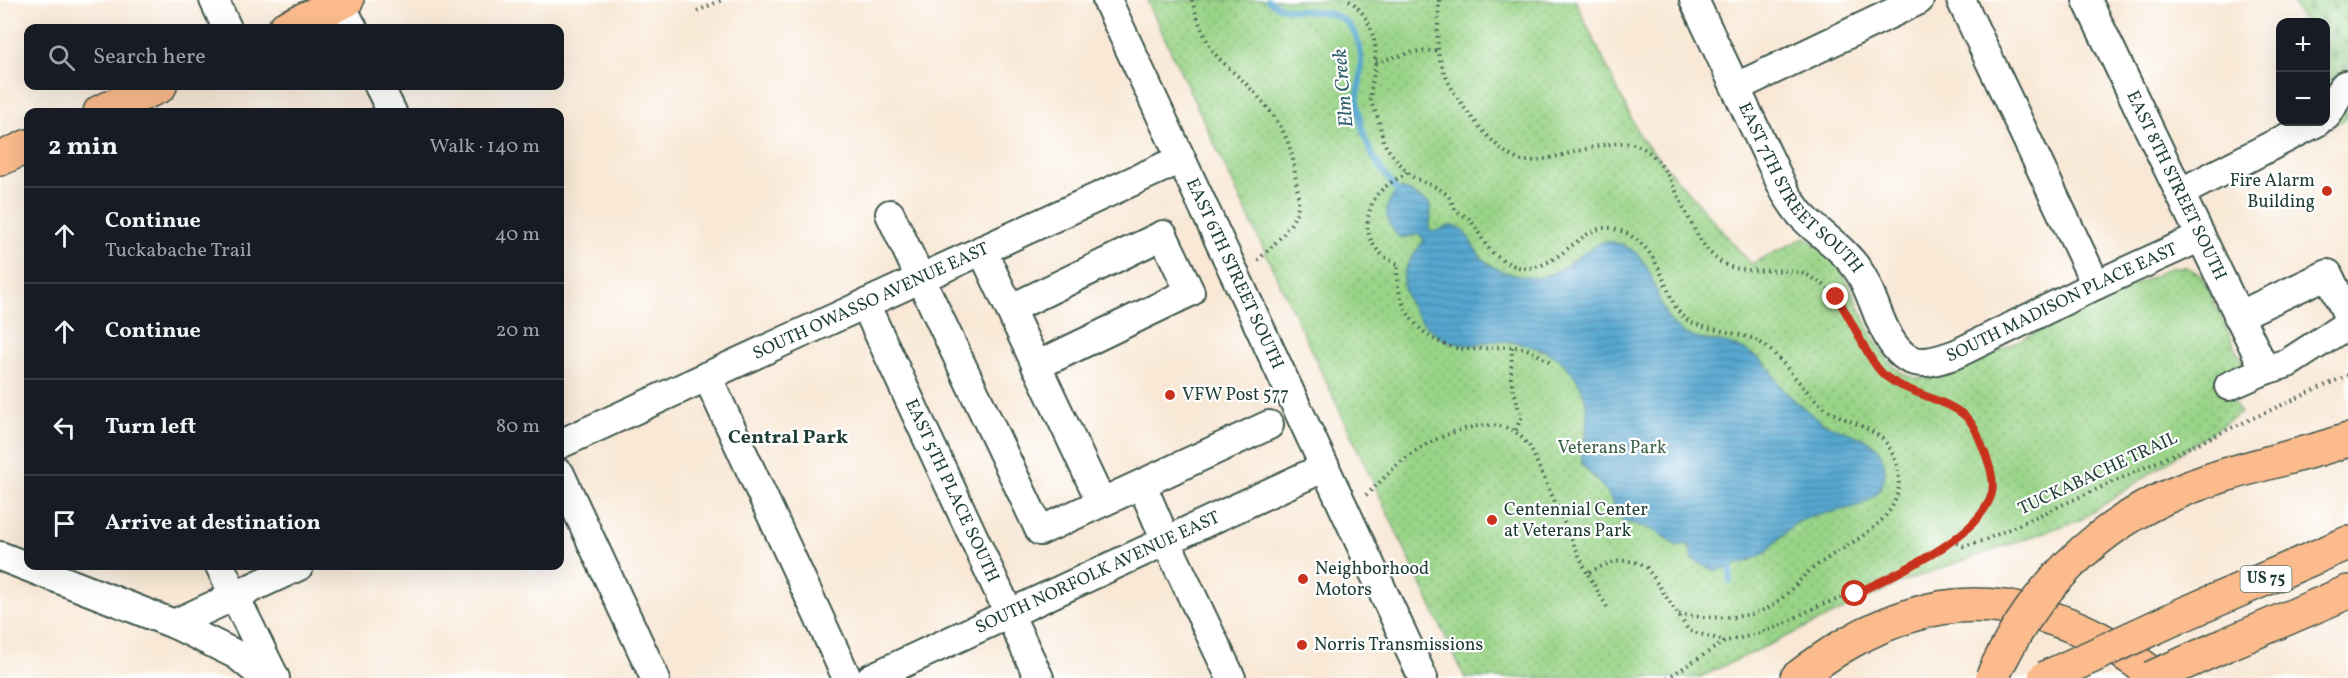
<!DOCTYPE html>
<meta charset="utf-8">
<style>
body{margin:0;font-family:Vollkorn,serif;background:#242831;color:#f1f3f6}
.controls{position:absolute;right:18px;top:18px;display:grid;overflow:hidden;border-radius:12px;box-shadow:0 6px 24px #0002}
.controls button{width:54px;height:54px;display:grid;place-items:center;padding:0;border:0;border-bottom:2px solid #363941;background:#171b24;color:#f1f3f6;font:30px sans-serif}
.stop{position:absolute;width:18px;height:18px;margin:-14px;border:4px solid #c8321e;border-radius:50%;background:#fff}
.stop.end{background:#c8321e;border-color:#fff;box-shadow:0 2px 6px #0008}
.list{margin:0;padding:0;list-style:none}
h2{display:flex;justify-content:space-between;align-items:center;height:78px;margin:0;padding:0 24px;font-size:26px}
h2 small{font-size:20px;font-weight:400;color:#9ea1a6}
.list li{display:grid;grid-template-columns:39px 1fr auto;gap:18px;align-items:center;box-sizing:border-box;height:96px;padding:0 24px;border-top:2px solid #363941}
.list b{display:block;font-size:22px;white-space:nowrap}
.list p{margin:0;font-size:20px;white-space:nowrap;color:#9ea1a6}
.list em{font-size:20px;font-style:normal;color:#9ea1a6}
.icon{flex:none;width:33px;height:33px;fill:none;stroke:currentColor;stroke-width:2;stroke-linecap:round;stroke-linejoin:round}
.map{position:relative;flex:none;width:2348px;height:678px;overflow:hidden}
.search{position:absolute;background:#171b24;box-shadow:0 6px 24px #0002;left:24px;top:24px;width:540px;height:66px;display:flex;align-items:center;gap:15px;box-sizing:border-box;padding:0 21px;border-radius:12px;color:#9ea1a6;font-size:22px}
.panel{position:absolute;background:#171b24;box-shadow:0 6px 24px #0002;left:24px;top:108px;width:540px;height:462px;border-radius:12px}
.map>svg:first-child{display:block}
.grass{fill:url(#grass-dots);stroke:#5c885e;stroke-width:1.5}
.cemetery{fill:url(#cemetery-stones);stroke:#5c885e;stroke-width:1.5}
.water{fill:url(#water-rules);stroke:#3a7282;stroke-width:1.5}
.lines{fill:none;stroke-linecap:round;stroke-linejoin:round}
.stream{stroke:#56a7d0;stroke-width:6}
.minor-casing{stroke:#40574c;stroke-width:32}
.major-casing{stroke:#40574c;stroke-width:36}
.highway-casing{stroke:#40574c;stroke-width:36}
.path{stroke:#40574c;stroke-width:4;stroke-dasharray:1.5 4.5;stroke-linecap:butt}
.minor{stroke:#fff;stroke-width:28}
.major{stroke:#fbbb8c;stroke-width:33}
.highway{stroke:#fbbb8c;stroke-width:33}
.highway-bridge-casing{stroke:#40574c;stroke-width:36;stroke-linecap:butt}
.highway-bridge{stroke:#fbbb8c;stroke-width:33}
.route{stroke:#c8321e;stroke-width:8}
.poi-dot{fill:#c8321e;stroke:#fff;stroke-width:2}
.labels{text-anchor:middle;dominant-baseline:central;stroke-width:4.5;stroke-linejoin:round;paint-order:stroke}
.shield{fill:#fff;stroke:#627771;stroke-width:1.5}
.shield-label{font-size:16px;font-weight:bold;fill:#1f3d34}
.poi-label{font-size:18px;fill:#1f3d34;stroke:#fff;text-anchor:start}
.street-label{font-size:18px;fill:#1f3d34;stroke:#fff}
.park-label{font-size:18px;fill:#3e6349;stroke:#fff}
.water-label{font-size:20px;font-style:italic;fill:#32626b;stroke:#fff}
.neighbourhood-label{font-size:20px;font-weight:bold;fill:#1f3d34;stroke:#fff}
</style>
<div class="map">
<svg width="2348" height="678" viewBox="0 0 2348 678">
<defs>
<pattern id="grass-dots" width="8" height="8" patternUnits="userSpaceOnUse" patternTransform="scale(1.5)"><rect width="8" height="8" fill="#9ad488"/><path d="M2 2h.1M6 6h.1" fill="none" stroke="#7dad70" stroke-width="1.8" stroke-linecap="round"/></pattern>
<pattern id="cemetery-stones" width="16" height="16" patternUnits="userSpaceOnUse" patternTransform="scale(1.5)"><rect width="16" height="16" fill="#9ad488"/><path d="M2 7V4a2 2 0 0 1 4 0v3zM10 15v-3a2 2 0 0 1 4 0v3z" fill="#7dad70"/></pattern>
<pattern id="water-rules" width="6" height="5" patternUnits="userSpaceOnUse" patternTransform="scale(1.5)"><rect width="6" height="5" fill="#56a7d0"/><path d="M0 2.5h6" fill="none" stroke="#4789aa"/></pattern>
</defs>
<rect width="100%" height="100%" fill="#fff"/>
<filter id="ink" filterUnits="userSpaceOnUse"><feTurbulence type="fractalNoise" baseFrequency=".0167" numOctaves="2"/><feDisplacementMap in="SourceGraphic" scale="12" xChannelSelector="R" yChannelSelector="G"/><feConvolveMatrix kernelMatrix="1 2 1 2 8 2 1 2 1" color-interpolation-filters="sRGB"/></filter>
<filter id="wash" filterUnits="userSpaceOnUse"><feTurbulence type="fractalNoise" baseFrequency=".008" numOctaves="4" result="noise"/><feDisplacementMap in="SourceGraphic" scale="24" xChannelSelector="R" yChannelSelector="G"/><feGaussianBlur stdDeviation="1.35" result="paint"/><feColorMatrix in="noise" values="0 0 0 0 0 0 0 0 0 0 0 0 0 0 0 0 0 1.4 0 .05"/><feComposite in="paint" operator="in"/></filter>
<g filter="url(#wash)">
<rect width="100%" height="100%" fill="#f8e8d5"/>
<!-- grass -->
<path class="grass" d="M 1147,0 L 1575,0 L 1640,137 L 1751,264 L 1806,237 C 1820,248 1836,261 1845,277 C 1862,306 1878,371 1915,378 C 1927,380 1940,376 1952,373 L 2172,267 L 2187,267 L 2201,275 L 2243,363 L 2243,370 L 2225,384 L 2240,413 L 2082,519 L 1905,581 L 1698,678 L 1465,678 Z"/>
<!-- cemetery -->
<path class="cemetery" d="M 2292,0 L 2348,0 L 2348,118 L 2300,140 L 2326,122 L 2326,22 L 2303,22 Z"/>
<!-- water -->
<path class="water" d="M 1402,188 L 1429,203 L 1431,213 L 1429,230 L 1435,232 C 1468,214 1465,241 1483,259 C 1496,272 1521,279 1540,277 C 1561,274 1584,249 1605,241 C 1664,247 1646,304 1679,330 C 1696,343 1722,339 1740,348 C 1750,352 1763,360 1770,369 C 1774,373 1775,380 1779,384 C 1789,397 1803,408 1816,418 C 1834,432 1867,433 1880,452 C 1884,459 1886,472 1884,479 C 1874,517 1825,506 1796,523 C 1783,531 1775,546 1763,554 C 1749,563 1731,566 1716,571 L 1693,560 L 1689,545 L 1676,546 C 1658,529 1646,527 1622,521 C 1614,506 1608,491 1596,479 C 1591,474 1584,469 1582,462 C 1580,451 1585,441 1586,430 C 1590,405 1583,381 1564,364 C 1548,348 1517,341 1496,341 C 1487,341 1478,346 1469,345 C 1444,345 1423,327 1411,306 C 1395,277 1406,264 1424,241 L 1420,234 L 1400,238 C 1383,222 1381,202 1402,188 Z"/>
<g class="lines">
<!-- stream -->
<path class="stream" d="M 1268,0 C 1286,17 1329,5 1346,22 C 1367,42 1361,71 1358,96 C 1357,104 1359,115 1361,123 C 1366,150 1381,170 1397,191
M 1730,581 L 1731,566"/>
</g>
</g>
<g filter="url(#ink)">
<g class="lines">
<defs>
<g id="minor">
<path d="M 214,0 L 227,28"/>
<path d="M 338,0 L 353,28"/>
<path id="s1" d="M 1107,0 L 1423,678"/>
<path id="s2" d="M 1694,0 L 1785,192 C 1790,200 1795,208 1801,215 C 1820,235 1845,249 1860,273 C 1875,297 1881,337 1903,355 C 1918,368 1939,360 1956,354 L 2096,285 L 2201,237"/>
<path d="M 1961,0 L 2096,285"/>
<path id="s3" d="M 2087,0 L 2265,370"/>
<path d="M 379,86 L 392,112"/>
<path d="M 1737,87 L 1919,0"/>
<path d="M 2326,116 C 2335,107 2335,94 2345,85"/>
<path d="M 2180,193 L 2317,122"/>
<path d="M 890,214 L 1040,531 L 1269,425"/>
<path d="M 982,250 L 1101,502"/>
<path id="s4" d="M 865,304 L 1039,678"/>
<path d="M 1010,309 L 1163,235 L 1190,292 L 1036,366"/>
<path d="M 2238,316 L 2328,274 L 2348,316"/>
<path d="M 707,376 L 847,678"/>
<path d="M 2229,386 L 2265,370 L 2288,363 L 2348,324"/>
<path id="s5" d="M 560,444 L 1181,159"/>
<path d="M 560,474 L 655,678"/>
<path d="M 1142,485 L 1166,541 L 1231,678"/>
<path d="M 0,556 L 174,624 L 237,655 L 265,678"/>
<path d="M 220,566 L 275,678"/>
<path d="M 174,624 L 299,566"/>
<path id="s6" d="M 871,678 L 1325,467"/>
</g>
<path id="major" d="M 285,28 L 347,0
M 100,112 L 160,86
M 0,159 L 28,146"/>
<path id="highway" d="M 2319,449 L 2348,440
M 2184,614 L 2348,543
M 2225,645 L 2348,592
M 1797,678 C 1833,650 1867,629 1912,615 C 1997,587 2092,623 2157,678"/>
</defs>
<!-- minor casing -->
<use href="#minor" class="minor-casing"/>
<!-- major casing -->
<use href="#major" class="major-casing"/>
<!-- highway casing -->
<use href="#highway" class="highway-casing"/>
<!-- path -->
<path class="path" d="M 1192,0 C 1197,18 1203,35 1213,51 C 1221,62 1232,71 1242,80 C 1270,108 1291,132 1295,173 C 1296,183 1299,195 1298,205 C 1295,227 1272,246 1258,260
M 1349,0 C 1370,15 1378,41 1375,65 C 1374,76 1370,89 1371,99 C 1371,105 1375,110 1377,115 C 1381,126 1381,139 1387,148 C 1390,152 1410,176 1413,177 C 1425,184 1439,186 1448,196 C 1452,200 1453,207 1456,211 C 1460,215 1467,215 1470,220 C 1479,230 1482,243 1493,253 C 1549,301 1575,217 1615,229 C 1643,237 1656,259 1666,285 C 1671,297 1675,311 1686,319 C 1697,329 1739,332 1756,340 C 1779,351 1803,393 1825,408 C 1842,420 1863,424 1880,437 C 1890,445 1896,459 1898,472 C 1907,527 1838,544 1805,575 C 1794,586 1781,602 1766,609 C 1739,621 1705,618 1676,614
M 1439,0 C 1439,18 1435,41 1440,59 C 1442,69 1447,80 1452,89 C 1462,107 1502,160 1524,161 C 1557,162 1613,134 1639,146 C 1677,163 1684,234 1718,260 C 1726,267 1737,269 1748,270 C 1761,271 1775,270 1788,271 C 1819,273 1839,296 1853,322
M 697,11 L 722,0
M 1376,62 L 1413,52 L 1438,50
M 1407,172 C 1398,179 1383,186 1377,195 C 1359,223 1367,252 1398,264 C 1392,305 1421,344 1463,349 C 1483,351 1503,344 1523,348 C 1532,350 1543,358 1551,363
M 1512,347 L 1511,378 L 1521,418 L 1515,432
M 1876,365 C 1898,391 1932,395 1960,412 C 1972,420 1977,433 1982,446 C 2001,492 1991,511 1953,541
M 1366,495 C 1380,483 1392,468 1407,457 C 1432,438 1486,413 1515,432 C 1520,435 1524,441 1529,445 L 1587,573
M 1607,607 L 1587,573 C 1608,563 1626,554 1647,568 L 1689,631 L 1725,641
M 1667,678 L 1726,641 L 1754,635 L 1773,629 L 1820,605 L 1855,594 L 1907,568 L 1953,541 L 1963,546 L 1985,540 L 2348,375"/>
<!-- minor -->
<use href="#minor" class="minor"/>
<!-- major -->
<use href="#major" class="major"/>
<!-- highway -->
<use href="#highway" class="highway"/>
<defs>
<path id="highway-bridge" d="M 1992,678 C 2030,593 2096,524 2183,490 C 2227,472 2274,462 2319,449
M 2045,678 L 2184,614
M 2151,678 L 2225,645"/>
</defs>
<!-- highway-bridge casing -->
<use href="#highway-bridge" class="highway-bridge-casing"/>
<!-- highway-bridge -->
<use href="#highway-bridge" class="highway-bridge"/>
</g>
</g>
<g class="lines" filter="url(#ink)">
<!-- route -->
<path class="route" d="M 1836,297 C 1852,318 1868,361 1884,375 C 1906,394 1951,399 1969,420 C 1977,429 1980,442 1985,453 C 1989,464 1995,480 1992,493 C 1980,538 1895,574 1855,594"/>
</g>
<!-- markers -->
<g class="poi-dot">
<circle cx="2327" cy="191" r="6"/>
<circle cx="1170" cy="395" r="6"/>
<circle cx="1492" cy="520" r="6"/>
<circle cx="1303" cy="579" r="6"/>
<circle cx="1302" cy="645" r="6"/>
</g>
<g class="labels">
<!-- shield labels -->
<rect class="shield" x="2240.5" y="566" width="51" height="26" rx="4.5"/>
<g class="shield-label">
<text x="2266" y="579">US 75</text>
</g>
<!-- poi labels -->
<g class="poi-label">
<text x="2315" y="181" text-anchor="end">Fire Alarm<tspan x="2315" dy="21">Building</tspan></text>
<text x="1182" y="395">VFW Post 577</text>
<text x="1504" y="510">Centennial Center<tspan x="1504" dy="21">at Veterans Park</tspan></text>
<text x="1315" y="569">Neighborhood<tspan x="1315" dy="21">Motors</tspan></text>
<text x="1314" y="645">Norris Transmissions</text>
</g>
<!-- street labels -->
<g class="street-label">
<text stroke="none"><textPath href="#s3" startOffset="206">EAST 8TH STREET SOUTH</textPath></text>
<text stroke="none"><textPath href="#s2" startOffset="218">EAST 7TH STREET SOUTH</textPath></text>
<text stroke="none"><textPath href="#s1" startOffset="302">EAST 6TH STREET SOUTH</textPath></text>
<text stroke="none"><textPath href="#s5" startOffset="342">SOUTH OWASSO AVENUE EAST</textPath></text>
<text stroke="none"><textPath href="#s2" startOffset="590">SOUTH MADISON PLACE EAST</textPath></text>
<text transform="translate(2098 474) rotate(-25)">TUCKABACHE TRAIL</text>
<text stroke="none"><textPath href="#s4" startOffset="206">EAST 5TH PLACE SOUTH</textPath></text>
<text stroke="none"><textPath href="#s6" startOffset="250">SOUTH NORFOLK AVENUE EAST</textPath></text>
</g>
<!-- park labels -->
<g class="park-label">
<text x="1612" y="448">Veterans Park</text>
</g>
<!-- water labels -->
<g class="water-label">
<text transform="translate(1344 88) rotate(-95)">Elm Creek</text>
</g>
<!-- neighbourhood labels -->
<g class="neighbourhood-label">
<text x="788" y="438">Central Park</text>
</g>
</g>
</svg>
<div class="controls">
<button>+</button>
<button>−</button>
</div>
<div class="stop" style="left:1855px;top:594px"></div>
<div class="stop end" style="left:1836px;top:297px"></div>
<div class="search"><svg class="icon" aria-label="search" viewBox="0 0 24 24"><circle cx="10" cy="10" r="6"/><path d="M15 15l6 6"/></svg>Search here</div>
<section class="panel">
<h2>2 min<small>Walk · 140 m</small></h2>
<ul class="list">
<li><svg class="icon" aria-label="ahead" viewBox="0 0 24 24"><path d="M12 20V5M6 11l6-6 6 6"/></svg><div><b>Continue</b><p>Tuckabache Trail</p></div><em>40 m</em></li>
<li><svg class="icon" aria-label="ahead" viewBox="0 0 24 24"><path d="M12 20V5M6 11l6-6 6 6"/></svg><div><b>Continue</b></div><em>20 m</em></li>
<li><svg class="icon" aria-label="left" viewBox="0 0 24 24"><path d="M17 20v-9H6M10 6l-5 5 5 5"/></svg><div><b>Turn left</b></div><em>80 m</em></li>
<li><svg class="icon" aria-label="arrive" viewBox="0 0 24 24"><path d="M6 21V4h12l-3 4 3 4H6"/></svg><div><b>Arrive at destination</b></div></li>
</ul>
</section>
</div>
